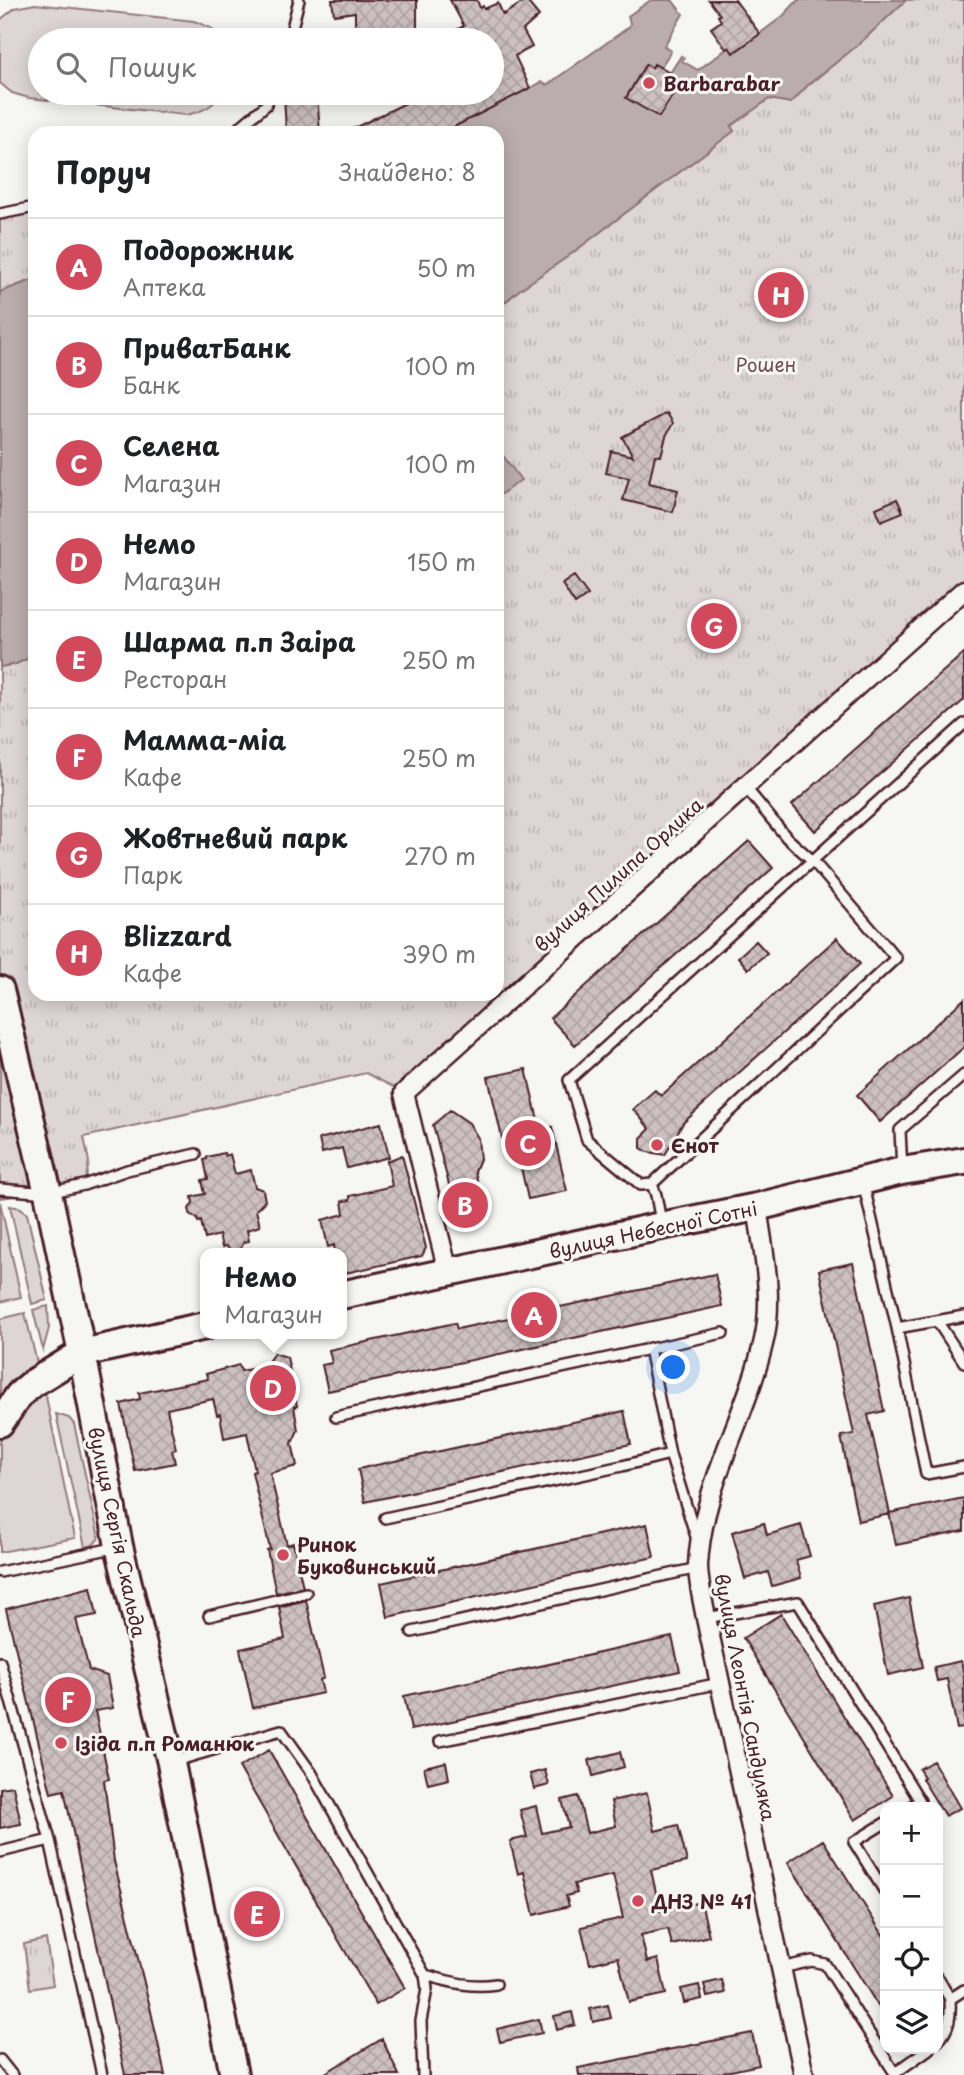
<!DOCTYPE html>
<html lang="uk">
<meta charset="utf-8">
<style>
body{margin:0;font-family:"Playpen Sans",sans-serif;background:#f6f6f6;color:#202124}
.controls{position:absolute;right:21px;bottom:21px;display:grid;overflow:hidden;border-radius:14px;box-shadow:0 4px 18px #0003}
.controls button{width:63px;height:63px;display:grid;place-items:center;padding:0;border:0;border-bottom:2px solid #e0e0e0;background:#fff;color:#202124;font:35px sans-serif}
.you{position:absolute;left:674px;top:1368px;width:24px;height:24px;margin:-18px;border:5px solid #fff;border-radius:50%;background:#1a73e8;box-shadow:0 0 0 10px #1a73e833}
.badge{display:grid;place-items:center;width:46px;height:46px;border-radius:50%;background:#d1495b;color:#fff;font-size:23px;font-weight:700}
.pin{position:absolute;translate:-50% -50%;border:4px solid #fff;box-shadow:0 2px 7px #0006}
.popup{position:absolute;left:200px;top:1248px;width:147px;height:91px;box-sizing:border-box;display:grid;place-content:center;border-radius:14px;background:#fff;filter:drop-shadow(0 2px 5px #0005);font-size:23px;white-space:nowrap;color:#757577}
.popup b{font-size:26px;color:#202124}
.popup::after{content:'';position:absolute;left:50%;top:100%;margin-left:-14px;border:14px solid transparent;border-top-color:#fff}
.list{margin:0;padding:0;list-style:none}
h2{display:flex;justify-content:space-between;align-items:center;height:91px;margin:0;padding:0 28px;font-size:30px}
h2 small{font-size:23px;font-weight:400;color:#757577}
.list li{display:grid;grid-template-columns:46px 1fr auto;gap:21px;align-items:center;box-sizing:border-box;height:98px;padding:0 28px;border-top:2px solid #e0e0e0}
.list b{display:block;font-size:26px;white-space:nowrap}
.list p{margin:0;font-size:23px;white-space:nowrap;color:#757577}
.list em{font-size:23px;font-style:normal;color:#757577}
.icon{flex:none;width:38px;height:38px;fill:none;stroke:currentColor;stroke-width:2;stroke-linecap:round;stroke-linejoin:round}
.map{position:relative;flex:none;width:964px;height:2075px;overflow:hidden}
.search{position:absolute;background:#fff;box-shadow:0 4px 18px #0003;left:28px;top:28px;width:476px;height:77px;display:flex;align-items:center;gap:18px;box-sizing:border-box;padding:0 24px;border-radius:38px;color:#757577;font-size:26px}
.panel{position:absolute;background:#fff;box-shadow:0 4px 18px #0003;left:28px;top:126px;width:476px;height:875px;border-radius:21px}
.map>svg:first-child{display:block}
.grass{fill:#ddd6d5;stroke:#947a80;stroke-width:2}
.park{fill:url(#park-tufts);stroke:#947a80;stroke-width:2}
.water{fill:#bbadae;stroke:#8e747a;stroke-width:2}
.building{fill:url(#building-cross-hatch);stroke:#4a1f2b;stroke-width:2}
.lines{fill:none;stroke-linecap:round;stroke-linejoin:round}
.lane-casing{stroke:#4a1f2b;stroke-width:14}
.street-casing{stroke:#4a1f2b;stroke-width:23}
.secondary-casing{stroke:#4a1f2b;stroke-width:32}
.lane{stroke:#f6f6f2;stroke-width:9}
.street{stroke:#f6f6f2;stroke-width:18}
.secondary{stroke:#f6f6f2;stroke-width:26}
.poi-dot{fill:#d1495b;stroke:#f6f6f2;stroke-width:2.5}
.labels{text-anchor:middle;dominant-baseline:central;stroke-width:6;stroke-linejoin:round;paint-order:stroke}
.poi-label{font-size:19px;font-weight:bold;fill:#4a1f2b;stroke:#f6f6f2;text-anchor:start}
.park-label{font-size:19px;fill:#6f4d56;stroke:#f6f6f2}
.street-label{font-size:19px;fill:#4a1f2b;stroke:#f6f6f2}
</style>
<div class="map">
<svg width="964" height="2075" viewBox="0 0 964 2075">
<defs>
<pattern id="park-tufts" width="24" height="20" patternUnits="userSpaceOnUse" patternTransform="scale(1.75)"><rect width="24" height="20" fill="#ddd6d5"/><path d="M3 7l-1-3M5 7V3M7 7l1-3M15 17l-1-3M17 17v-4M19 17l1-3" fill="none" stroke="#bfb7b7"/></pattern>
<pattern id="building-cross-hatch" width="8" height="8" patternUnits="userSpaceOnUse" patternTransform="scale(1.75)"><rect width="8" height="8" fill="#ccc1c0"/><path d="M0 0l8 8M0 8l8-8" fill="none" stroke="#b1a5a5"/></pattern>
</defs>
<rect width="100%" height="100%" fill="#f6f6f2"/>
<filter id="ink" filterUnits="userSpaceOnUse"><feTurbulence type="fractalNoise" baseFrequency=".0143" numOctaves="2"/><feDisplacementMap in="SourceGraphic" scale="14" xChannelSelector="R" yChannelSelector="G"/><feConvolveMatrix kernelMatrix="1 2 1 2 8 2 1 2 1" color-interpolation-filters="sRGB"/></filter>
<g filter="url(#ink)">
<!-- grass -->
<path class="grass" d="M 35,4 L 194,21 L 211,28 L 222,40 L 40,40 L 40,93 L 223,93 C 213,106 202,112 186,115 L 29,98 L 12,93 L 0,83 L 0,20 L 15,8 Z
M 0,1202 L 21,1297 L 0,1302 Z
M 10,1206 L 21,1208 L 27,1214 L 47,1300 L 32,1304 Z
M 48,1306 L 49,1328 L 43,1350 L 33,1310 Z
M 25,1313 L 37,1363 L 11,1381 L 0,1401 L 0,1319 Z
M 44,1387 L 75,1538 L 0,1552 L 0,1441 L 22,1403 Z
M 56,1414 L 69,1418 L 74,1424 L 99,1538 L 93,1545 L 85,1547 Z"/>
<!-- park -->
<path class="park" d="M 906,0 L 964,0 L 964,596 L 405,1093 L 366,1073 L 84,1137 L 89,1162 L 85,1183 L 49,1191 L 0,1198 L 0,667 L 16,664 L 35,655 L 35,994 L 497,994 L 497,309 L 519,290 L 567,257 L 734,131 L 730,126 L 769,99 L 791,103 L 808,85 L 859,44 Z
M 35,208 L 35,279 L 0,292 L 0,215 Z
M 46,1939 L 53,1985 L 30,1989 L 24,1944 Z"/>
<!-- water -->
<path class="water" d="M 651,0 L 672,0 L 683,14 L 664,46 L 671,51 L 660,68 L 652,68 L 645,64 L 626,98 L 659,117 L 679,85 L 672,80 L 675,76 L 670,73 L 681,56 L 684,58 L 682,61 L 698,70 L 729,47 L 734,53 L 783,16 L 798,0 L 906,0 L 859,44 L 808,85 L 791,103 L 769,99 L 731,126 L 734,131 L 567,257 L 519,290 L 497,309 L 497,133 L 442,133 L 542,82 L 547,85 L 629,27 L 630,23 L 628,16 Z
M 35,279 L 35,655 L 16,664 L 0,667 L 0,292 Z
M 501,453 L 521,480 L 497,497 L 497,456 Z"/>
<!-- building -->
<path class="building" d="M 332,0 L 417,0 L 417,40 L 363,40 L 362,35 L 355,32 L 355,12 L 334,15 Z
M 450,0 L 477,0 L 480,8 L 483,6 L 484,9 L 498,3 L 503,15 L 526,0 L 539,16 L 523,30 L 532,47 L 515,56 L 530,88 L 442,133 L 344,133 L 426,93 L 492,93 L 492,40 L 436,40 L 464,26 Z
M 709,0 L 735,0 L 760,34 L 733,53 L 729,47 L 726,49 L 711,28 L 721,21 L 718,16 L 720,15 Z
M 646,64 L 652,68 L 654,64 L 675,76 L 672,80 L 679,85 L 659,117 L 626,98 Z
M 284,93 L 317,93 L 320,133 L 286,133 Z
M 667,413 L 673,423 L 666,436 L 661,456 L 655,455 L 649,483 L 678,490 L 673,512 L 623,500 L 629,478 L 606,473 L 611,451 L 633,456 L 622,437 Z
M 897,499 L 903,512 L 881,521 L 876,508 Z
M 574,576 L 588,595 L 575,604 L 562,584 Z
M 964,653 L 964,700 L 815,831 L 792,805 Z
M 749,841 L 773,868 L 575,1045 L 550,1018 Z
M 837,938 L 860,964 L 683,1123 L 665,1155 L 648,1152 L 641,1148 L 641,1138 L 650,1129 L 633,1109 L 655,1090 L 661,1096 Z
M 756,941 L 767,953 L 748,969 L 738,957 Z
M 964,999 L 964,1047 L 880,1122 L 857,1095 Z
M 526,1069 L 540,1129 L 552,1127 L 567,1191 L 528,1199 L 514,1136 L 502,1138 L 488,1077 Z
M 450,1110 L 469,1123 L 478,1138 L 480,1159 L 475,1171 L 484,1209 L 458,1218 L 433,1125 Z
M 381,1123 L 389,1157 L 347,1168 L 342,1148 L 322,1153 L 319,1139 Z
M 224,1153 L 225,1156 L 230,1154 L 235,1174 L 251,1170 L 255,1187 L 263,1190 L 265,1201 L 256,1210 L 260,1226 L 247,1230 L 249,1241 L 244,1242 L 240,1250 L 233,1252 L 226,1246 L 222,1247 L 219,1235 L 205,1239 L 201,1221 L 198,1222 L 197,1218 L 191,1216 L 189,1209 L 193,1203 L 192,1197 L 205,1194 L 202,1180 L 208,1179 L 204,1160 L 207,1159 L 207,1157 Z
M 402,1155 L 426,1248 L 422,1256 L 341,1274 L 341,1253 L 335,1253 L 334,1245 L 328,1247 L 322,1220 L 344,1214 L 342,1201 L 350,1200 L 350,1196 L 392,1186 L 387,1161 Z
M 853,1263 L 884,1411 L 868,1415 L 890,1514 L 858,1521 L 841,1436 L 854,1434 L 819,1270 Z
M 715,1274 L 722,1306 L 328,1391 L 322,1365 L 332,1363 L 329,1350 L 455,1323 L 457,1329 Z
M 274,1353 L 287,1357 L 297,1406 L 294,1407 L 298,1430 L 292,1443 L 297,1466 L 270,1473 L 287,1545 L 293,1543 L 303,1587 L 276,1593 L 267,1550 L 270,1549 L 252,1472 L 255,1471 L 247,1433 L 224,1438 L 220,1414 L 217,1415 L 213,1399 L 167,1409 L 176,1449 L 172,1450 L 175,1463 L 135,1471 L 121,1404 L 140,1399 L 139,1393 L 208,1379 L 206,1374 L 239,1365 L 241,1371 L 265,1366 Z
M 624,1411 L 631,1444 L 365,1502 L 358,1469 Z
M 964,1498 L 964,1531 L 896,1545 L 889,1513 Z
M 764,1523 L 767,1535 L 801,1525 L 810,1556 L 796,1560 L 801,1578 L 772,1586 L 768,1572 L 745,1579 L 732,1532 Z
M 647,1524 L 654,1557 L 388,1617 L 381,1583 Z
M 91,1587 L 97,1615 L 76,1619 L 89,1670 L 107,1676 L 113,1708 L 95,1711 L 109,1779 L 104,1780 L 114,1861 L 150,2007 L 165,2075 L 125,2075 L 64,1790 L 51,1793 L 6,1609 Z
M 909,1598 L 923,1667 L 888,1675 L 874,1606 Z
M 306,1600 L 324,1678 L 320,1680 L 323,1693 L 253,1708 L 240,1649 L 285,1639 L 279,1607 Z
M 781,1614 L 893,1796 L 855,1820 L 743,1638 Z
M 672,1637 L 680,1671 L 411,1730 L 404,1696 Z
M 961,1661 L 964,1675 L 964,1728 L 957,1729 L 947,1679 L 937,1681 L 934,1667 Z
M 269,1750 L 405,1988 L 376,2005 L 239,1767 Z
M 620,1752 L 624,1767 L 593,1776 L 589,1760 Z
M 933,1761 L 960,1808 L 945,1816 L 922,1779 L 924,1777 L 919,1769 Z
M 446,1762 L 449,1779 L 428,1784 L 424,1767 Z
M 545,1770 L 549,1785 L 534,1789 L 530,1774 Z
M 13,1786 L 21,1824 L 0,1828 L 0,1788 Z
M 647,1793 L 655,1831 L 678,1825 L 687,1862 L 651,1870 L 660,1911 L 701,1902 L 709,1936 L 672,1945 L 668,1929 L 641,1935 L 647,1962 L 658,1959 L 666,1994 L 629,2002 L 618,1957 L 590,1964 L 581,1927 L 623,1918 L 613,1875 L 574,1884 L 577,1893 L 566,1896 L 569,1906 L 534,1915 L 524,1872 L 518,1874 L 510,1841 L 527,1837 L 520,1810 L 536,1806 L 542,1833 L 569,1827 L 562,1800 L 578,1796 L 587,1833 L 616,1826 L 611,1801 Z
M 823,1840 L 885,1938 L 885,2017 L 788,1862 Z
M 722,1980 L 725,1993 L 707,1997 L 704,1984 Z
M 699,1985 L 702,1999 L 684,2003 L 681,1989 Z
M 608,2005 L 611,2018 L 593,2022 L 590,2009 Z
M 572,2012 L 575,2025 L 557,2030 L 554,2016 Z
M 539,2019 L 542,2033 L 500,2042 L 497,2029 Z
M 752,2033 L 759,2065 L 712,2075 L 579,2075 L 578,2068 Z
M 382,2039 L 399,2075 L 322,2075 Z"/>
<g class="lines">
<defs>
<path id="lane" d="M 289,40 L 299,0
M 233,133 L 266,105 L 271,93
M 0,214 L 35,207
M 902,1170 L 900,1130 L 964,1075
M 863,1182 L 897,1328 L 926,1474 L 964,1467
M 652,1184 L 896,958 L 813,861 L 787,838 L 746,788
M 0,1189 L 48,1193 L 84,1185 L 127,1170 L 196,1154
M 661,1222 L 656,1195 L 652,1184 L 641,1185 L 587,1140 L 569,1080 L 964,724
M 937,1321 L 964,1362
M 897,1328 L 964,1316
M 649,1348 L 670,1454 L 697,1540
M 336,1417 L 723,1333
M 385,1518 L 622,1466 L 670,1454
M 0,1572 L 118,1547
M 209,1616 L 306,1593
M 706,1618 L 798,1602 L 920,1801 L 910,1807
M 412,1632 L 698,1568
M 0,1662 L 50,1840 L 102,2075
M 440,1741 L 720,1683
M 172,1762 L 281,1730 L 311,1772 L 425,1975 L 427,1989 L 421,2021 L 423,2075
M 885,1823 L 854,1842 L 885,1892
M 0,1852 L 50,1840
M 781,1968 L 812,1961 L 825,1964 L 896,2075
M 425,1975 C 450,1982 470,1988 496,1984
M 938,1978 L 950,1999 L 964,1990
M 938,2041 C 950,2029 951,2015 950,1999
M 0,2060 L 12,2075
M 895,2073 L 929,2049"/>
<path id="street" d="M 757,1207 C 763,1250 774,1297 764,1340 C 747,1416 702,1485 698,1565 C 698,1582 703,1601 706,1618 L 804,2075
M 448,1272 L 404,1093 L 964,590"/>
<path id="secondary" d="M 0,990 L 48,1193 L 82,1353 L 119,1546 L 171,1763 L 234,2075
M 341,1295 L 661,1226 L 757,1207 L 902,1171 L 964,1161
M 0,1423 L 19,1395 L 33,1383 L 82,1353 L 205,1326"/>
</defs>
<!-- lane casing -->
<use href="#lane" class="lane-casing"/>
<!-- street casing -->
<use href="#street" class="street-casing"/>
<!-- secondary casing -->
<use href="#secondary" class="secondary-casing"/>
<!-- lane -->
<use href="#lane" class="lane"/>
<!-- street -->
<use href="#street" class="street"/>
<!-- secondary -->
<use href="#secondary" class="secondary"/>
</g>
</g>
<!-- markers -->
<g class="poi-dot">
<circle cx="649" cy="83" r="7"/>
<circle cx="657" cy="1145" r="7"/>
<circle cx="283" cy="1555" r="7"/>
<circle cx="61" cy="1743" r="7"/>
<circle cx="638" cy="1901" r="7"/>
</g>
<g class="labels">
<!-- poi labels -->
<g class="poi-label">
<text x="663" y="83">Barbarabar</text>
<text x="671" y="1145">Єнот</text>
<text x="297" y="1544">Ринок<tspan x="297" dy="22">Буковинський</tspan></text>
<text x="75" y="1743">Ізіда п.п Романюк</text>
<text x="652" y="1901">ДНЗ № 41</text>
</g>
<!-- park labels -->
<g class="park-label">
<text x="766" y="364">Рошен</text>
</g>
<!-- street labels -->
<g class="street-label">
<text transform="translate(618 874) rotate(-42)">вулиця Пилипа Орлика</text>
<text transform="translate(653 1229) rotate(-12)">вулиця Небесної Сотні</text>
<text transform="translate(118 1532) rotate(78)">вулиця Сергія Скальда</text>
<text transform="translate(746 1697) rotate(79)">вулиця Леонтія Сандуляка</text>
</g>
</g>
</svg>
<div class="controls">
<button>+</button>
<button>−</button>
<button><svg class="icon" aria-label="locate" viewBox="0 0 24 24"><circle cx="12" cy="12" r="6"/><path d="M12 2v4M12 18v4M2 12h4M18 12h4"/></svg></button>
<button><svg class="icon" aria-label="layers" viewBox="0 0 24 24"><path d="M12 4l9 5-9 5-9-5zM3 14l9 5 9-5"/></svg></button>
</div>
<div class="you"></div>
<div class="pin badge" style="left:534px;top:1315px">A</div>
<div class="pin badge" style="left:465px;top:1205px">B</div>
<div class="pin badge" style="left:528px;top:1143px">C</div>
<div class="pin badge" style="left:273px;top:1388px">D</div>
<div class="popup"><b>Немо</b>Магазин</div>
<div class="pin badge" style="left:257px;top:1914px">E</div>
<div class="pin badge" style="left:68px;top:1700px">F</div>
<div class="pin badge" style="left:714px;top:626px">G</div>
<div class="pin badge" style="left:781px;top:295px">H</div>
<div class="search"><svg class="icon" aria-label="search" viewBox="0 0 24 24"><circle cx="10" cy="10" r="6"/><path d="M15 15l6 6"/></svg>Пошук</div>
<section class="panel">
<h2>Поруч<small>Знайдено: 8</small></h2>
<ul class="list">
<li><span class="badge">A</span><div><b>Подорожник</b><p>Аптека</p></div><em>50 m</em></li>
<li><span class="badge">B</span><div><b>ПриватБанк</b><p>Банк</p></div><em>100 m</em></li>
<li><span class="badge">C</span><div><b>Селена</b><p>Магазин</p></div><em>100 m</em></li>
<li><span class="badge">D</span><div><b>Немо</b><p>Магазин</p></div><em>150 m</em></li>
<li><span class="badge">E</span><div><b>Шарма п.п Заіра</b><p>Ресторан</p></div><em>250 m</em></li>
<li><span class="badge">F</span><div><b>Мамма-міа</b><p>Кафе</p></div><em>250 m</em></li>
<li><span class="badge">G</span><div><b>Жовтневий парк</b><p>Парк</p></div><em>270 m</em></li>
<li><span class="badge">H</span><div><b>Blizzard</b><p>Кафе</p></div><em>390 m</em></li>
</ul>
</section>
</div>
